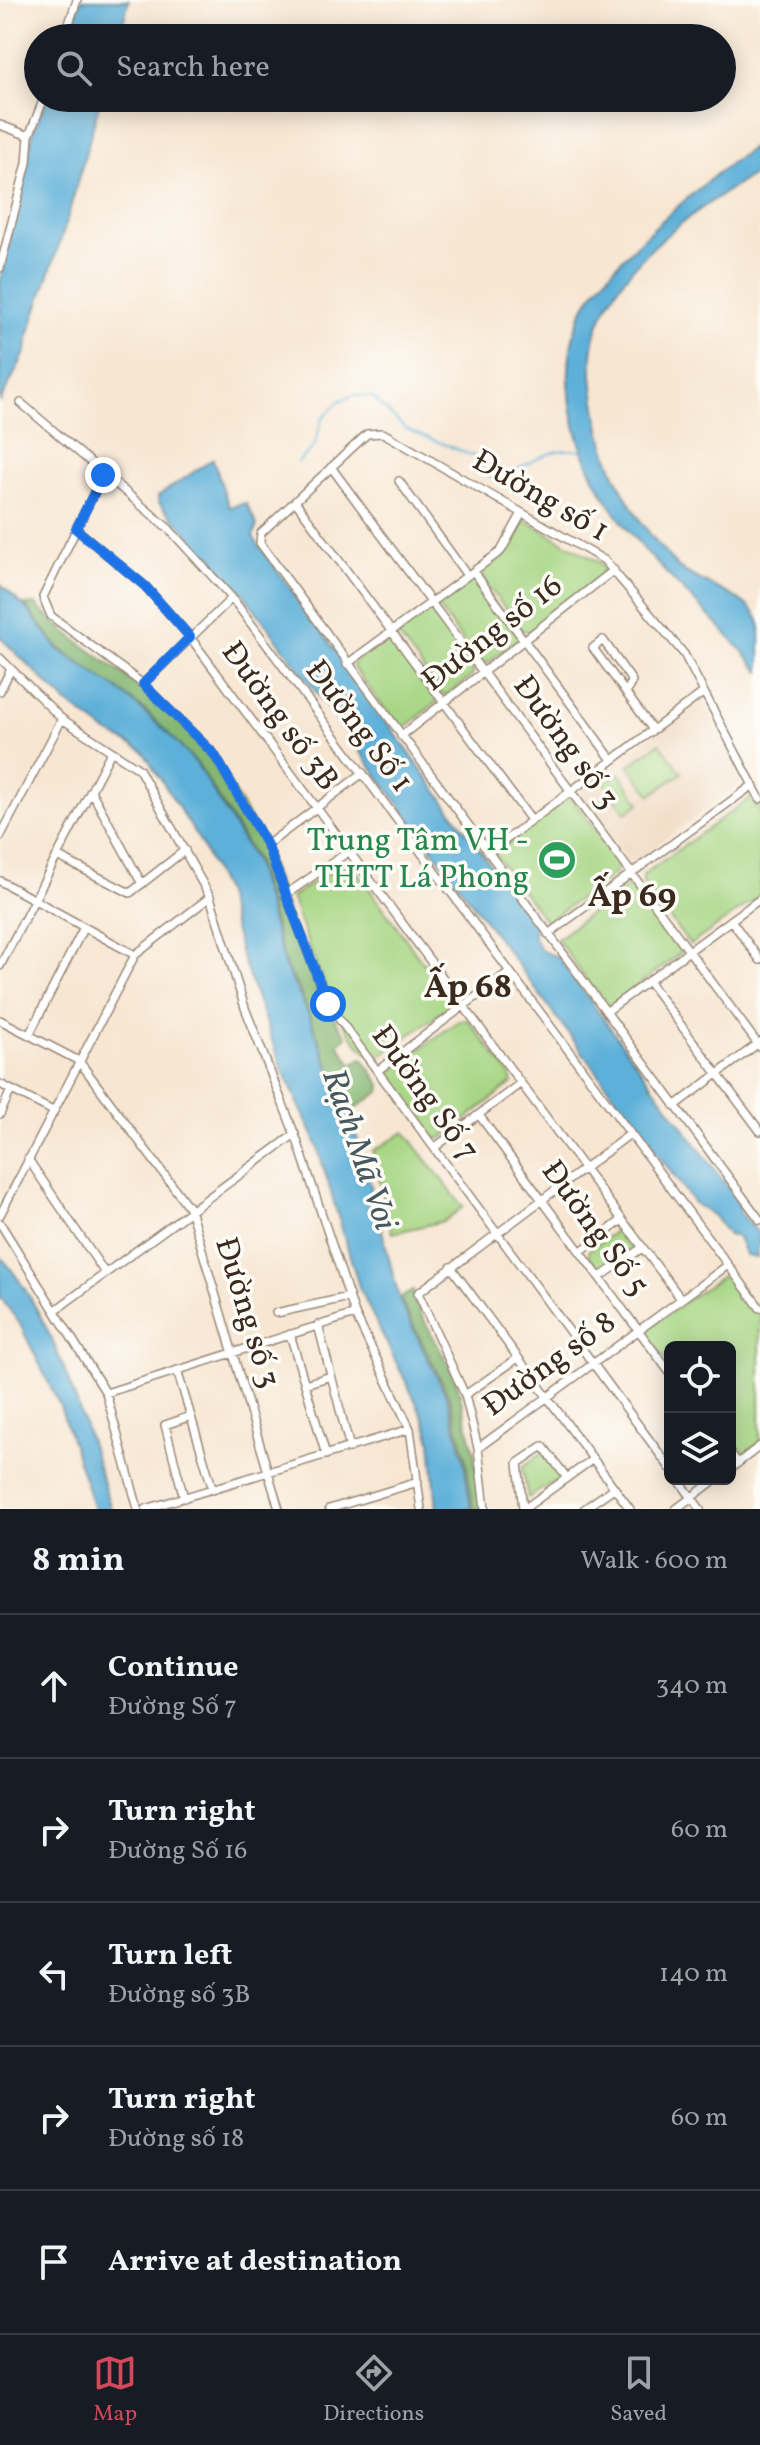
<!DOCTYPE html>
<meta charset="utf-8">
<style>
body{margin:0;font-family:Vollkorn,serif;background:#20242c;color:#f1f3f6}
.controls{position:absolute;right:24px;bottom:24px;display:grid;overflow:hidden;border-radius:12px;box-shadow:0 4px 20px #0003}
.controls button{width:72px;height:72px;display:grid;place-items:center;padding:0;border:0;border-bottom:2px solid #363941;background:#171b24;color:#f1f3f6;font:40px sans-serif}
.stop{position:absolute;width:24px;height:24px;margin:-18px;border:6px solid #1a73e8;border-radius:50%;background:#fff}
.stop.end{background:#1a73e8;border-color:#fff;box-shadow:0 2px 8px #0008}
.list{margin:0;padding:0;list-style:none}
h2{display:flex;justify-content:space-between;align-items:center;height:104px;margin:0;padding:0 32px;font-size:34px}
h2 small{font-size:26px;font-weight:400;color:#9ea1a6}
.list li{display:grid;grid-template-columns:52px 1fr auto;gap:24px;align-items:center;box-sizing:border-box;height:144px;padding:0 32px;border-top:2px solid #363941}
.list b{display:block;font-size:30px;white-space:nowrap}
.list p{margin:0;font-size:26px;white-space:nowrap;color:#9ea1a6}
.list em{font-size:26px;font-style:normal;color:#9ea1a6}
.icon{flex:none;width:44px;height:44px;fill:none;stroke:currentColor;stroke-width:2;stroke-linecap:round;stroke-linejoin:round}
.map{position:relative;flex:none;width:760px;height:1509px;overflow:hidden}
.search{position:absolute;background:#171b24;box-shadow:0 4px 20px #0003;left:24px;right:24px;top:24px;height:88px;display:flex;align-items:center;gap:20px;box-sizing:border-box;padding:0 28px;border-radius:44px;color:#9ea1a6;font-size:30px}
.sheet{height:824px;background:#171b24}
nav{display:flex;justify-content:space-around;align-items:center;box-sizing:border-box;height:112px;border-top:2px solid #363941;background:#171b24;font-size:22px;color:#9ea1a6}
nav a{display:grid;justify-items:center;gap:4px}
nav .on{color:#d1495b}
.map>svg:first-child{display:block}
.built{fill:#efd6bb}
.green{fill:#a7d684;stroke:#718051;stroke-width:2}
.forest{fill:#85b772;stroke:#607048;stroke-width:2}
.water{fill:#5db0d9;stroke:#4c6d7c;stroke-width:2}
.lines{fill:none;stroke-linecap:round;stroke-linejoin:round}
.stream{stroke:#5db0d9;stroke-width:2}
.street-casing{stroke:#998878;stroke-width:10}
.street{stroke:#fff;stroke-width:7}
.route{stroke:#1a73e8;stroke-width:10}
.labels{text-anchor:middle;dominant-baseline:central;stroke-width:7;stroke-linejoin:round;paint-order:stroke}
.street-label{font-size:32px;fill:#3b2a1e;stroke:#fdfcf7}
.leisure-label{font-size:32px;fill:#27864d;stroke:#fdfcf7;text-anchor:end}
.neighbourhood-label{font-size:34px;font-weight:bold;fill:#3b2a1e;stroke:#fdfcf7}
.water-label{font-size:34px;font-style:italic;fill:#47595f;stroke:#fdfcf7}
</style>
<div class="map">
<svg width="760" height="1509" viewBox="0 0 760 1509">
<rect width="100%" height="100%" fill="#fdfcf7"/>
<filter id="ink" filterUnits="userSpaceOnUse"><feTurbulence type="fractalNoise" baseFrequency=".0125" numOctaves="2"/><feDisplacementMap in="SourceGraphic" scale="16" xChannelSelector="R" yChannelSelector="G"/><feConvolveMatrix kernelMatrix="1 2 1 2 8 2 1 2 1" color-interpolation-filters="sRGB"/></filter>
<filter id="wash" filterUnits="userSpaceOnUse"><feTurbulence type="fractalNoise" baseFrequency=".006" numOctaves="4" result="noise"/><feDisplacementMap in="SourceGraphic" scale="32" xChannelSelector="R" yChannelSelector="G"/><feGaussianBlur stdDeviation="1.8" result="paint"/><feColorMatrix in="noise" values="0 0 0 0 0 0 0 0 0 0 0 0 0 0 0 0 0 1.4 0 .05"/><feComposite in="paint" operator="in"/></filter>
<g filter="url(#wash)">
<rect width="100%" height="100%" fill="#f7e6d2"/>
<!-- built -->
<path class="built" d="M 699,699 L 703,701 L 740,771 L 740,783 L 635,862 L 628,862 L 577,792 Z"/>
<!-- green -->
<path class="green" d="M 526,521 L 599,562 L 604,569 L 599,578 L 529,632 L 520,629 L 481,576 C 483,565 491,564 498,557 C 509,546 512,527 526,521 Z
M 473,575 L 520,638 L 486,664 L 478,662 L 436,604 Z
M 429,608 L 474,668 L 472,676 L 447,695 L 442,694 L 397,634 L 397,630 Z
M 387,638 L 396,641 L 439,700 L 405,728 L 398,726 L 353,667 L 354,662 Z
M 660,743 L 682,773 L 651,795 L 629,766 Z
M 619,773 L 640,803 L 626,813 L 604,783 Z
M 570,796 L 619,861 L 615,874 L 546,922 L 494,854 Z
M 750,798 L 760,810 L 760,896 L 690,945 L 643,884 L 643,875 Z
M 346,862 L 352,865 L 450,1000 L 449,1007 L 377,1058 C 342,1049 303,931 291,897 Z
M 632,886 L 639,890 L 682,952 L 612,1005 L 605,1006 L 557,939 L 623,888 Z
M 467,1019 L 510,1074 L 512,1083 L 442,1138 L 434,1139 L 391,1082 L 389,1072 L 457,1022 Z
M 405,1132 L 463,1207 L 444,1221 L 392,1233 L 373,1151 Z
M 619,1228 L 625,1230 L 634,1247 L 607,1268 L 599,1270 L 589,1257 L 589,1250 Z
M 725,1274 L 760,1315 L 760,1442 L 741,1456 L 730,1448 L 730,1347 L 670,1347 L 670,1367 L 646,1333 L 647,1328 Z
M 542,1453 L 560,1478 L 528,1498 L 522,1467 Z"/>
<!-- forest -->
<path class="forest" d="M 35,604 C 87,658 171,695 213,759 C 230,785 253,821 264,849 C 291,913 305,981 347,1037 L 338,1044 L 352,1064 L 362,1058 L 381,1085 L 380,1092 L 348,1113 L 299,989 L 286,967 L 256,860 L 198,764 L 145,710 L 59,648 L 25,605 Z
M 413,1291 L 415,1303 L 456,1379 L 474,1452 L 482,1509 L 473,1509 L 465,1454 L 449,1396 L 400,1298 Z"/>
<!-- water -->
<path class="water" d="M 81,0 L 129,0 L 119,38 L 68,38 Z
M 47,98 L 101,98 L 64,230 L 28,336 L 26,351 L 0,402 L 0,281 L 33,132 Z
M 760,143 L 760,171 C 697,208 612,264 594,340 C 589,364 593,389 597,413 C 606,470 634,519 673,562 C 693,584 753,594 760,624 C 760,638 760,657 760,672 C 713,612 648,566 607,500 C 574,448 555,374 581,314 C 601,268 716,169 760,143 Z
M 213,459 L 229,507 L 246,503 L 257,525 L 253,537 L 534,925 L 534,937 L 540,950 L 558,957 L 737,1200 L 740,1213 L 760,1235 L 757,1258 L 746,1256 L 738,1237 L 728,1235 L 714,1216 L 694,1203 L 239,588 L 158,502 L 158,496 Z
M 0,584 L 28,610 L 58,649 L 119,690 L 168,733 L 197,764 L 254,860 L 285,967 L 306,1008 L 362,1151 L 400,1302 L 447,1397 L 463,1455 L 471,1509 L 437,1509 L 431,1441 L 424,1418 L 360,1290 L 316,1142 L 282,1068 L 241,955 L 224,891 L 199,840 L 143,751 L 105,731 L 65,701 L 0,637 Z
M 0,1256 C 54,1315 87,1431 111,1509 L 94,1509 L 60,1406 L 20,1324 L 0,1297 Z"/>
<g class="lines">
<!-- stream -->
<path class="stream" d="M 298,462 L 314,447 L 322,419 L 339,401 L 354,395 L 372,397 L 406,429 L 476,457 L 485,473 L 495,479 C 528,469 546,444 582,451"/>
</g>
</g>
<g filter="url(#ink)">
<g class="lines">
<defs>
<path id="street" d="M 64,38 L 77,0
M 0,125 L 29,136
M 0,268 L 27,163 L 29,136 L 44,98
M 21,403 L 169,529 L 232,598 L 760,1308
M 331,467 L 760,1047
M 103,475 L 43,597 L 51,616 L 143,684 L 214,754 L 267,845 L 328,1004 L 670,1468
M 399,481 L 466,574
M 295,501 L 531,820
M 76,529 L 145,586 L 190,637 L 681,1299
M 474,572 L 612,760
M 0,658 L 62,719 L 139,769 L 210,897 L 245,1008 L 297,1140 L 355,1314 L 410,1429 L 421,1509
M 347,664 L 501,551 L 522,513
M 143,684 L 232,598
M 0,691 L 10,671
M 626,693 L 632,681 L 603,640 L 593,648 L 653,730
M 401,736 L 614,570
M 91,791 L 142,884
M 760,799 L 684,654 L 604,560 L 383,433 L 367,434 L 261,533 L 260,543 L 760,1220
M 0,837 L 62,719
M 267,845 L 363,773
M 488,853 L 704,692
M 57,856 L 130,893 L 185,850
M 0,881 L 135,955
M 285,895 L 348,852
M 731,920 L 760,960
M 548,934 L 753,785
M 0,966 L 111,752
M 648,981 L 760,1131
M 606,1012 L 760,899
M 0,1020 L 79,1061 L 190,1209 L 279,1509
M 29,1035 L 84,927
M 377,1071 L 509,972
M 0,1084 L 53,1111
M 675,1106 L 760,1042
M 0,1114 L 11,1090
M 479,1115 L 670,1373
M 434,1148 L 521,1083
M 28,1159 L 105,1273
M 0,1215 L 135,955 L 210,897
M 0,1223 L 106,1393 L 138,1509
M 581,1251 L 622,1220
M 451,1267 L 630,1509
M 600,1277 L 642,1248
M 57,1309 L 295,1134
M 276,1313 L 349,1297
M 318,1325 L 350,1448
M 290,1334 L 326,1455
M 177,1370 L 213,1490
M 305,1384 L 331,1376
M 106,1393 L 355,1314
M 465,1395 L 518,1358
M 478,1448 L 728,1265
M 730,1453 L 738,1463
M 730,1469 L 760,1446
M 678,1479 L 700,1509
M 184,1498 L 165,1425 L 191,1416
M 146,1509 L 410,1429
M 329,1509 L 418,1482
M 485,1509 L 478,1448 L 465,1395 L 418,1293 L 630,1134
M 523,1509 L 518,1463 L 543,1446 L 567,1478
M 524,1509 L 593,1459
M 584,1509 L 614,1488
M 676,1509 L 716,1479"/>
</defs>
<!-- street casing -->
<use href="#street" class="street-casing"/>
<!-- street -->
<use href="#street" class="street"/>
</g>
</g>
<g class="lines" filter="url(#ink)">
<!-- route -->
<path class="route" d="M 103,475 L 76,529 L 145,586 L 190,637 L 143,684 L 214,754 L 267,845 L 328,1004"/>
</g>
<!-- icons -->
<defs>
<symbol id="stadium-disc" viewBox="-11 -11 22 22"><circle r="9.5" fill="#2e9e5b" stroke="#fdfcf7"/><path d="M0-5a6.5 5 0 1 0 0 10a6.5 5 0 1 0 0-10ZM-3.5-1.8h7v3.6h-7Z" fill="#fff"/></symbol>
</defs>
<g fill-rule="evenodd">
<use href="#stadium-disc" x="535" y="838" width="44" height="44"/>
</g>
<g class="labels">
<!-- street labels -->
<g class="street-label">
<text transform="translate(540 497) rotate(30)">Đường số 1</text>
<text transform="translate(493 634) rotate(-38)">Đường số 16</text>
<text transform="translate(279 717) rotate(54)">Đường số 3B</text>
<text transform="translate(358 727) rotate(53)">Đường Số 1</text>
<text transform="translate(565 743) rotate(54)">Đường số 3</text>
<text transform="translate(424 1094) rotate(54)">Đường Số 7</text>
<text transform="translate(594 1229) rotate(54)">Đường Số 5</text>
<text transform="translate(246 1313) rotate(73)">Đường số 3</text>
<text transform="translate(550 1365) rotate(-36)">Đường số 8</text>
</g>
<!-- leisure labels -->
<g class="leisure-label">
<text x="529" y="842">Trung Tâm VH -<tspan x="529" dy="37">THTT Lá Phong</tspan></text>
</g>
<!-- neighbourhood labels -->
<g class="neighbourhood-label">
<text x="632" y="897">Ấp 69</text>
<text x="468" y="988">Ấp 68</text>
</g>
<!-- water labels -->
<g class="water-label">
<text transform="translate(358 1150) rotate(71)">Rạch Mã Voi</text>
</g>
</g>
</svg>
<div class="controls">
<button><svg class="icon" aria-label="locate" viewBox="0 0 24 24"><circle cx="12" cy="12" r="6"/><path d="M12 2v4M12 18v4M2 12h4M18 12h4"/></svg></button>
<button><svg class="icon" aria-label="layers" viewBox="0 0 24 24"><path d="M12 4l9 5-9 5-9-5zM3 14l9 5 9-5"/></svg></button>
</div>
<div class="stop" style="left:328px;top:1004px"></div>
<div class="stop end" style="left:103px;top:475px"></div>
<div class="search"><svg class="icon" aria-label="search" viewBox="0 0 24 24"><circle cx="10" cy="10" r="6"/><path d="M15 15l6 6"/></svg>Search here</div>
</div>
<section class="sheet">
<h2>8 min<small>Walk · 600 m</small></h2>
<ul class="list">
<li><svg class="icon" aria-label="ahead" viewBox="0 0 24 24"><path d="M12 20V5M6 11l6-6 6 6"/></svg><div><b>Continue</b><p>Đường Số 7</p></div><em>340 m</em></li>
<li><svg class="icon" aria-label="right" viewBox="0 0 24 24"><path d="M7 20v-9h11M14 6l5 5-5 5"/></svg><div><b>Turn right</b><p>Đường Số 16</p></div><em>60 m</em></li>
<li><svg class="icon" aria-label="left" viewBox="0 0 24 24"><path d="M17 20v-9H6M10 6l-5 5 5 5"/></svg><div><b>Turn left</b><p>Đường số 3B</p></div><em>140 m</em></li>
<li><svg class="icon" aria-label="right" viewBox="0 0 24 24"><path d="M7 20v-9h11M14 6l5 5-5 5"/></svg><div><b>Turn right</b><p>Đường số 18</p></div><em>60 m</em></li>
<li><svg class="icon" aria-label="arrive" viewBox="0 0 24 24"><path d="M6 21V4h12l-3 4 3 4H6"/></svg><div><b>Arrive at destination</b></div></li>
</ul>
</section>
<nav>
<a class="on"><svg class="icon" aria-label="map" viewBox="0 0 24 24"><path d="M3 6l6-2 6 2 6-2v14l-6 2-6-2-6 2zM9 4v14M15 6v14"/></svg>Map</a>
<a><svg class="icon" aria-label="directions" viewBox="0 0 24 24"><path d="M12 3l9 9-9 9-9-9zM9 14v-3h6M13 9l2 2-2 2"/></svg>Directions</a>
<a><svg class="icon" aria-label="saved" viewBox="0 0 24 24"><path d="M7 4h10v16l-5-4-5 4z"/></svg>Saved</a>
</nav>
